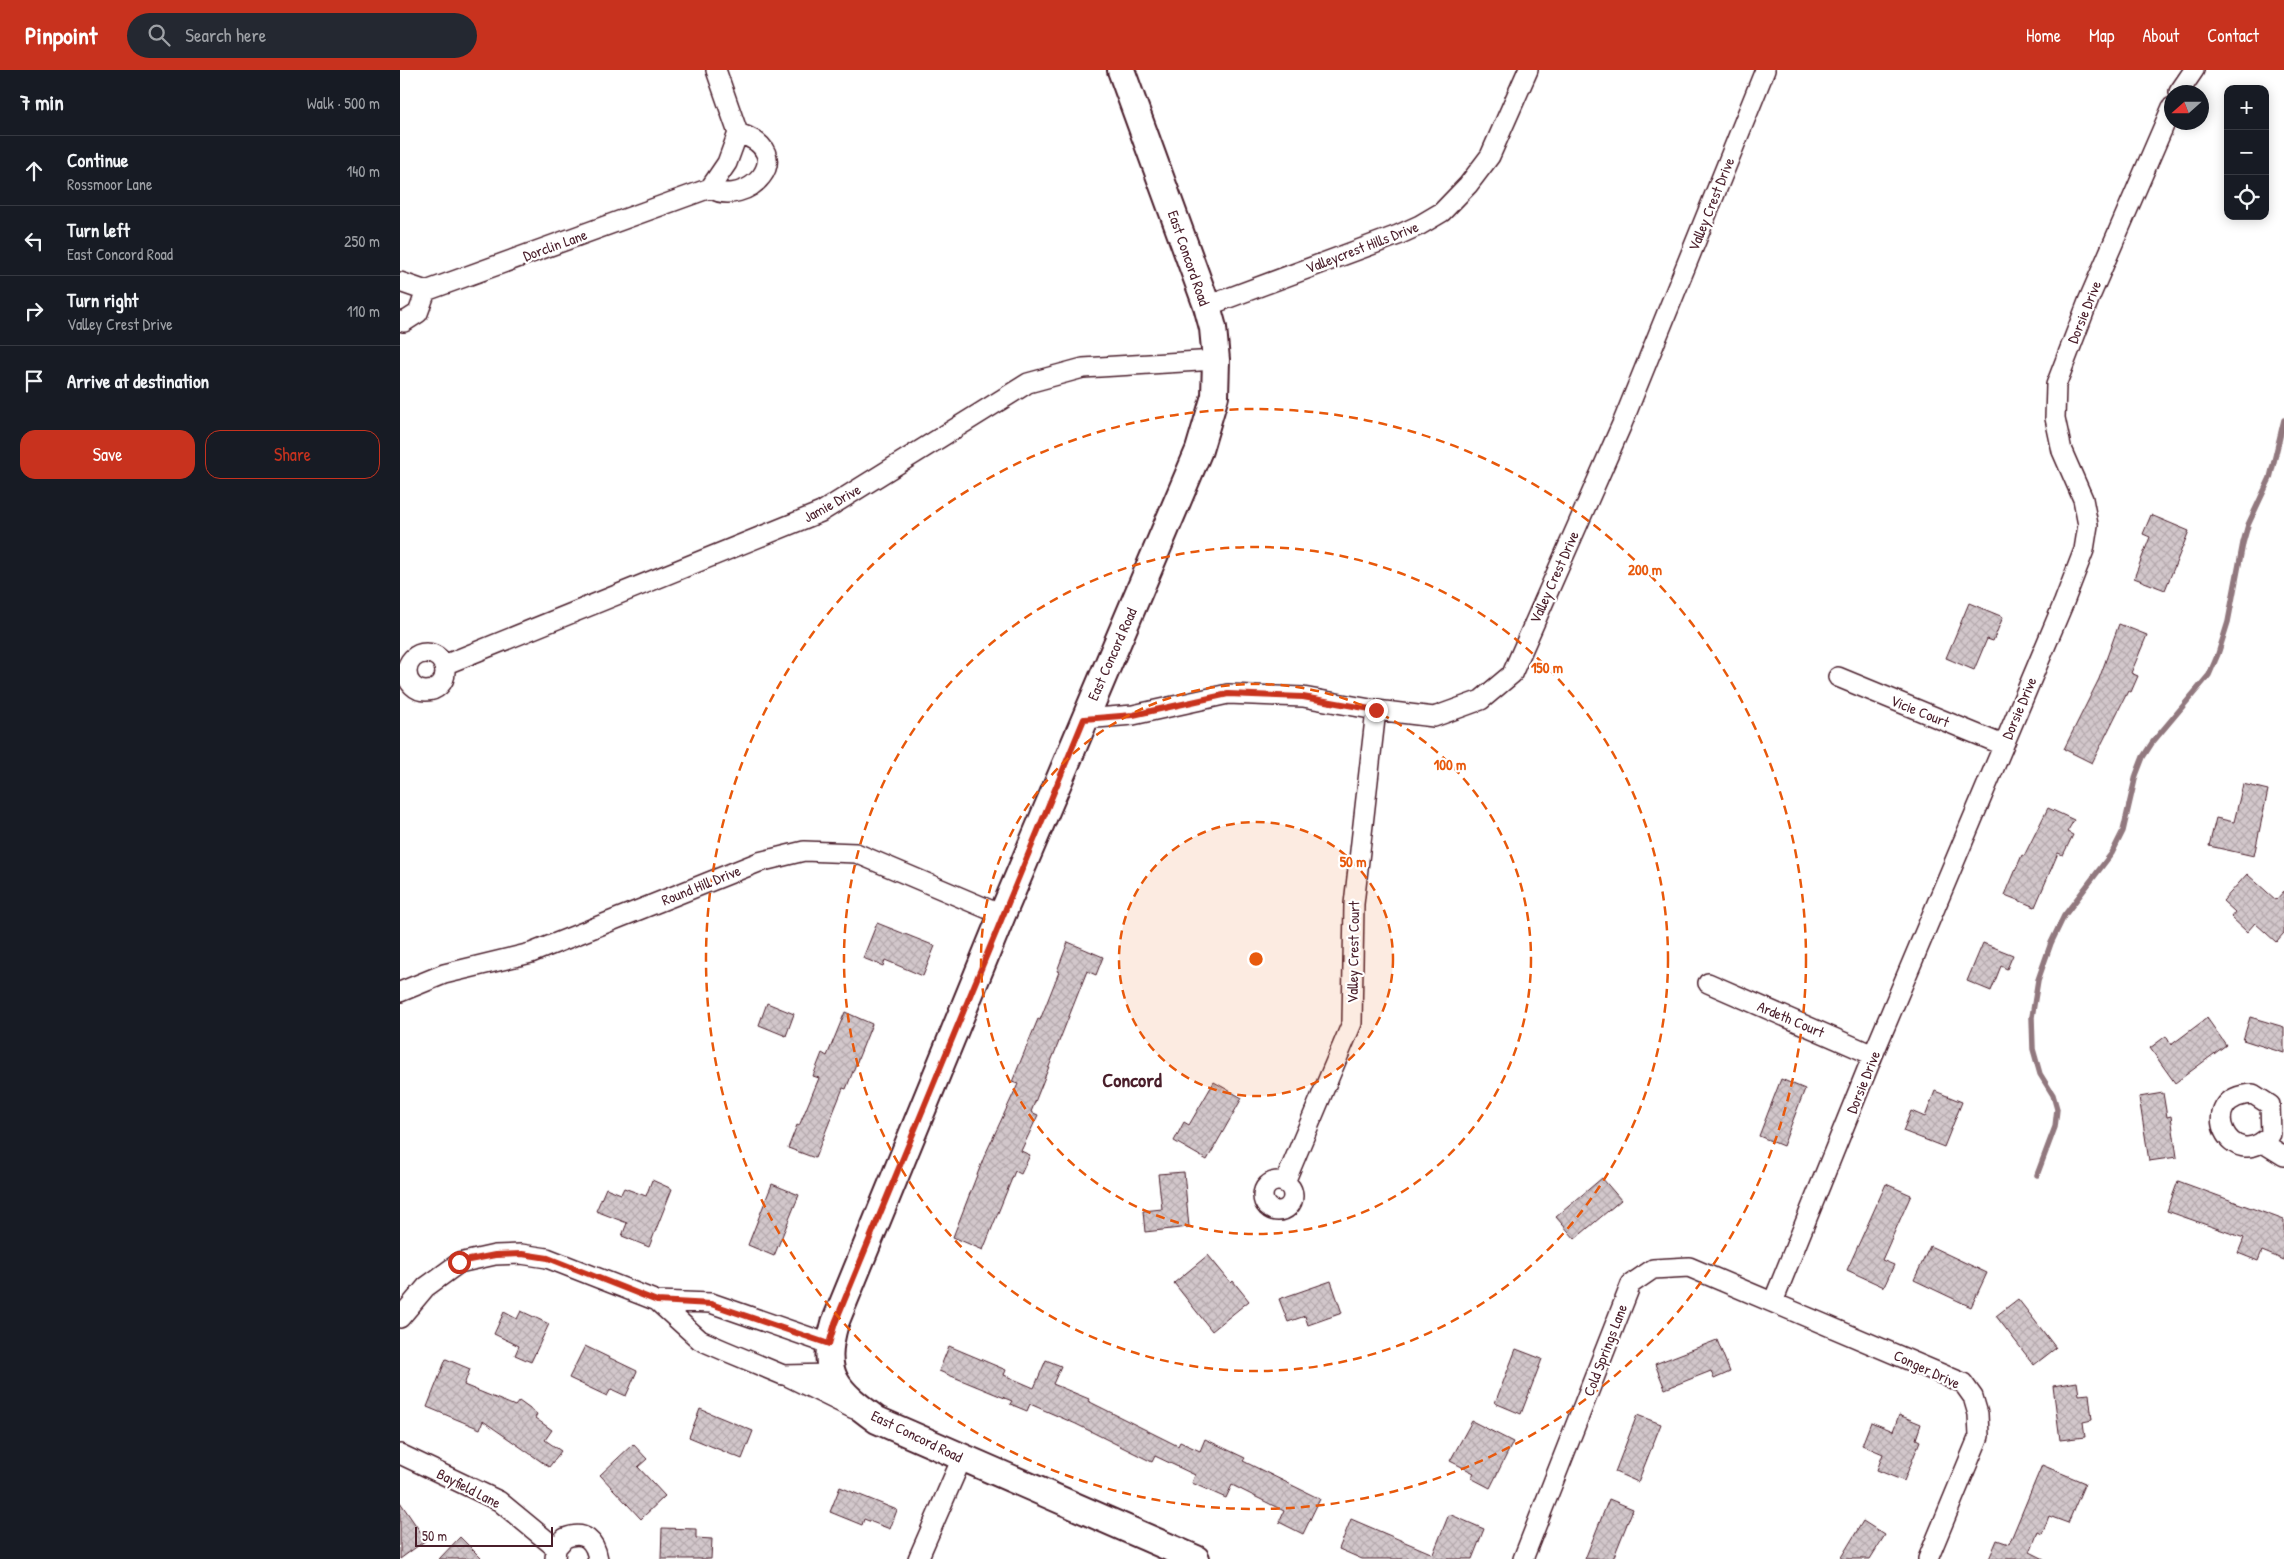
<!DOCTYPE html>
<meta charset="utf-8">
<style>
body{margin:0;font-family:"Patrick Hand",sans-serif;background:#242831;color:#f1f3f6}
.controls{position:absolute;right:15px;top:15px;display:grid;overflow:hidden;border-radius:10px;box-shadow:0 2px 12px #0003}
.controls button{width:45px;height:45px;display:grid;place-items:center;padding:0;border:0;border-bottom:1px solid #363941;background:#171b24;color:#f1f3f6;font:25px sans-serif}
.compass{position:absolute;left:1764px;top:15px;width:45px;height:45px;border-radius:50%;background:#171b24;box-shadow:0 2px 12px #0003;rotate:249deg}
.scale{position:absolute;left:15px;bottom:12px;width:138px;box-sizing:border-box;padding-left:5px;border:2px solid #4a1f2b;border-top:0;font-size:14px;line-height:18px;white-space:nowrap;color:#4a1f2b;-webkit-text-stroke:4px #fff;paint-order:stroke}
.stop{position:absolute;width:15px;height:15px;margin:-11px;border:4px solid #c8321e;border-radius:50%;background:#fff}
.stop.end{background:#c8321e;border-color:#fff;box-shadow:0 1px 5px #0008}
.list{margin:0;padding:0;list-style:none}
h2{display:flex;justify-content:space-between;align-items:center;height:65px;margin:0;padding:0 20px;font-size:21px}
h2 small{font-size:16px;font-weight:400;color:#9ea1a6}
.list li{display:grid;grid-template-columns:32px 1fr auto;gap:15px;align-items:center;box-sizing:border-box;height:70px;padding:0 20px;border-top:1px solid #363941}
.list b{display:block;font-size:19px;white-space:nowrap}
.list p{margin:0;font-size:16px;white-space:nowrap;color:#9ea1a6}
.list em{font-size:16px;font-style:normal;color:#9ea1a6}
.actions{display:flex;gap:10px;padding:15px 20px}
.actions a{flex:1;padding:11px 0;border:1px solid #c8321e;border-radius:15px;text-align:center;font-size:18px;color:#c8321e}
.actions .main{background:#c8321e;color:#fff}
.icon{flex:none;width:28px;height:28px;fill:none;stroke:currentColor;stroke-width:2;stroke-linecap:round;stroke-linejoin:round}
.map{position:relative;flex:none;width:1884px;height:1489px;overflow:hidden}
header{display:flex;align-items:center;gap:30px;box-sizing:border-box;height:70px;padding:0 25px;background:#c8321e;color:#fff}
header strong{font-size:24px}
nav{display:flex;gap:28px;margin-inline-start:auto;font-size:18px}
.search{width:350px;height:45px;background:#242831;display:flex;align-items:center;gap:12px;box-sizing:border-box;padding:0 18px;border-radius:28px;color:#9ea1a6;font-size:19px}
main{display:flex}
aside{flex:1;background:#171b24}
.map>svg:first-child{display:block}
.lines{fill:none;stroke-linecap:round;stroke-linejoin:round}
.stream{stroke:#91787e;stroke-width:5.5}
.building{fill:url(#building-cross-hatch);stroke:#4a1f2b}
.street-casing{stroke:#4a1f2b;stroke-width:22}
.secondary-casing{stroke:#4a1f2b;stroke-width:30}
.street{stroke:#fff;stroke-width:19}
.secondary{stroke:#fff;stroke-width:26}
.route{stroke:#c8321e;stroke-width:6}
.ring{fill:none;stroke:#e8590c;stroke-width:2.5;stroke-dasharray:9 6}
.labels{text-anchor:middle;dominant-baseline:central;stroke-width:4.5;stroke-linejoin:round;paint-order:stroke}
.street-label{font-size:15px;fill:#4a1f2b;stroke:#fff}
.district-label{font-size:20px;font-weight:bold;fill:#4a1f2b;stroke:#fff}
.centre{fill:#e8590c;stroke:#fff;stroke-width:2.5}
.ring-label{font-size:15px;text-anchor:middle;font-weight:bold;fill:#e8590c;stroke:#fff;stroke-width:4.5;stroke-linejoin:round;paint-order:stroke}
</style>
<header>
<strong>Pinpoint</strong>
<div class="search"><svg class="icon" aria-label="search" viewBox="0 0 24 24"><circle cx="10" cy="10" r="6"/><path d="M15 15l6 6"/></svg>Search here</div>
<nav><a>Home</a><a>Map</a><a>About</a><a>Contact</a></nav>
</header>
<main>
<aside>
<h2>7 min<small>Walk · 500 m</small></h2>
<ul class="list">
<li><svg class="icon" aria-label="ahead" viewBox="0 0 24 24"><path d="M12 20V5M6 11l6-6 6 6"/></svg><div><b>Continue</b><p>Rossmoor Lane</p></div><em>140 m</em></li>
<li><svg class="icon" aria-label="left" viewBox="0 0 24 24"><path d="M17 20v-9H6M10 6l-5 5 5 5"/></svg><div><b>Turn left</b><p>East Concord Road</p></div><em>250 m</em></li>
<li><svg class="icon" aria-label="right" viewBox="0 0 24 24"><path d="M7 20v-9h11M14 6l5 5-5 5"/></svg><div><b>Turn right</b><p>Valley Crest Drive</p></div><em>110 m</em></li>
<li><svg class="icon" aria-label="arrive" viewBox="0 0 24 24"><path d="M6 21V4h12l-3 4 3 4H6"/></svg><div><b>Arrive at destination</b></div></li>
</ul>
<div class="actions"><a class="main">Save</a><a>Share</a></div>
</aside>
<div class="map">
<svg width="1884" height="1489" viewBox="0 0 1884 1489">
<defs>
<pattern id="building-cross-hatch" width="8" height="8" patternUnits="userSpaceOnUse" patternTransform="scale(1.25)"><rect width="8" height="8" fill="#d2c7cb"/><path d="M0 0l8 8M0 8l8-8" fill="none" stroke="#b6aaae"/></pattern>
</defs>
<rect width="100%" height="100%" fill="#fff"/>
<filter id="ink" filterUnits="userSpaceOnUse"><feTurbulence type="fractalNoise" baseFrequency=".02" numOctaves="2"/><feDisplacementMap in="SourceGraphic" scale="10" xChannelSelector="R" yChannelSelector="G"/><feConvolveMatrix kernelMatrix="1 2 1 2 8 2 1 2 1" color-interpolation-filters="sRGB"/></filter>
<g filter="url(#ink)">
<g class="lines">
<!-- stream -->
<path class="stream" d="M 1637,1105 L 1655,1057 L 1657,1039 L 1653,1025 L 1640,1004 L 1633,979 L 1632,947 L 1638,910 L 1651,873 L 1664,846 L 1712,783 L 1723,761 L 1736,705 L 1743,687 L 1752,673 L 1809,605 L 1818,584 L 1828,552 L 1843,473 L 1848,455 L 1870,408 L 1884,350"/>
</g>
<!-- building -->
<path class="building" d="M 1751,445 L 1789,461 L 1765,520 L 1734,508 L 1750,467 L 1743,464 Z
M 1569,533 L 1603,547 L 1593,571 L 1587,569 L 1574,600 L 1546,588 Z
M 1719,554 L 1747,565 L 1731,603 L 1738,606 L 1731,622 L 1728,621 L 1692,693 L 1664,679 L 1699,609 Z
M 1843,714 L 1868,720 L 1854,786 L 1809,776 L 1816,748 L 1834,752 Z
M 1648,738 L 1674,750 L 1667,762 L 1673,765 L 1663,785 L 1658,783 L 1635,837 L 1605,825 L 1622,785 L 1624,786 Z
M 1847,804 L 1876,830 L 1884,821 L 1884,863 L 1876,872 L 1855,853 L 1847,862 L 1831,847 L 1835,842 L 1823,831 Z
M 477,853 L 535,876 L 523,906 L 485,890 L 483,896 L 463,888 Z
M 668,872 L 703,887 L 696,905 L 687,901 L 631,1042 L 638,1045 L 621,1081 L 630,1085 L 621,1104 L 615,1101 L 583,1180 L 553,1167 L 584,1087 L 618,1014 L 612,1012 L 638,949 L 640,950 L 659,902 L 657,901 Z
M 1583,873 L 1613,885 L 1607,899 L 1601,896 L 1591,921 L 1567,911 Z
M 367,933 L 394,944 L 386,966 L 359,955 Z
M 445,942 L 472,954 L 446,1019 L 443,1018 L 415,1088 L 388,1078 L 397,1055 L 399,1056 L 419,1008 L 413,1006 L 422,983 L 427,986 Z
M 1850,947 L 1884,957 L 1884,983 L 1843,970 Z
M 1807,948 L 1826,975 L 1775,1013 L 1750,978 L 1766,966 L 1771,975 Z
M 1381,1009 L 1405,1019 L 1383,1076 L 1359,1066 Z
M 814,1012 L 842,1028 L 807,1090 L 774,1071 L 784,1052 L 789,1055 Z
M 1535,1021 L 1562,1032 L 1544,1077 L 1503,1061 L 1511,1041 L 1525,1047 Z
M 1763,1023 L 1767,1047 L 1771,1046 L 1777,1087 L 1749,1091 L 1739,1027 Z
M 784,1102 L 789,1157 L 745,1162 L 743,1141 L 762,1139 L 758,1104 Z
M 1202,1108 L 1221,1130 L 1175,1169 L 1156,1147 Z
M 252,1110 L 272,1119 L 249,1177 L 222,1166 L 227,1153 L 196,1141 L 206,1118 L 221,1124 L 224,1118 L 246,1126 Z
M 1778,1111 L 1884,1150 L 1884,1190 L 1862,1181 L 1858,1191 L 1838,1183 L 1844,1168 L 1767,1141 Z
M 372,1114 L 399,1125 L 374,1186 L 348,1175 Z
M 1486,1114 L 1511,1125 L 1482,1190 L 1494,1195 L 1484,1217 L 1447,1200 Z
M 1530,1176 L 1587,1203 L 1571,1237 L 1514,1210 Z
M 808,1185 L 831,1213 L 833,1211 L 849,1231 L 812,1261 L 774,1213 Z
M 931,1211 L 942,1243 L 908,1255 L 905,1246 L 888,1252 L 879,1229 Z
M 1618,1229 L 1656,1278 L 1634,1295 L 1596,1246 Z
M 121,1241 L 149,1254 L 131,1292 L 115,1285 L 119,1276 L 94,1264 L 104,1242 L 117,1249 Z
M 1317,1270 L 1330,1302 L 1314,1309 L 1311,1301 L 1265,1319 L 1255,1294 Z
M 185,1276 L 237,1301 L 226,1326 L 211,1319 L 207,1326 L 169,1308 Z
M 549,1276 L 606,1300 L 604,1305 L 634,1318 L 646,1290 L 661,1296 L 653,1314 L 689,1329 L 688,1331 L 778,1376 L 780,1372 L 800,1381 L 805,1369 L 845,1388 L 843,1391 L 920,1429 L 903,1464 L 879,1452 L 884,1441 L 832,1415 L 826,1428 L 792,1413 L 795,1405 L 755,1386 L 752,1392 L 676,1354 L 630,1334 L 627,1341 L 610,1334 L 612,1331 L 539,1301 Z
M 1116,1279 L 1142,1289 L 1121,1344 L 1095,1333 Z
M 46,1289 L 70,1299 L 64,1315 L 115,1336 L 119,1331 L 137,1344 L 135,1348 L 152,1360 L 145,1370 L 161,1381 L 149,1397 L 83,1351 L 80,1359 L 27,1337 Z
M 1677,1312 L 1679,1325 L 1689,1324 L 1692,1350 L 1683,1352 L 1685,1367 L 1660,1370 L 1653,1316 Z
M 300,1339 L 353,1361 L 342,1389 L 289,1367 Z
M 1237,1345 L 1261,1354 L 1238,1412 L 1215,1402 Z
M 1499,1345 L 1521,1354 L 1516,1369 L 1520,1371 L 1504,1411 L 1477,1400 L 1483,1384 L 1462,1375 L 1471,1352 L 1493,1361 Z
M 1072,1351 L 1113,1372 L 1090,1418 L 1071,1408 L 1074,1403 L 1050,1391 Z
M 233,1374 L 247,1389 L 238,1397 L 265,1426 L 241,1449 L 200,1405 Z
M 1642,1395 L 1685,1413 L 1668,1453 L 1649,1446 L 1642,1464 L 1638,1462 L 1630,1482 L 1644,1489 L 1589,1489 L 1597,1470 L 1609,1474 Z
M 440,1417 L 497,1440 L 490,1459 L 464,1449 L 462,1455 L 430,1442 Z
M 1209,1429 L 1233,1439 L 1213,1489 L 1185,1489 Z
M 0,1432 L 26,1470 L 0,1489 Z
M 1049,1444 L 1084,1459 L 1072,1489 L 962,1489 L 939,1479 L 951,1449 L 1033,1484 Z
M 1463,1451 L 1485,1465 L 1470,1489 L 1440,1489 Z
M 262,1458 L 296,1459 L 296,1468 L 312,1469 L 311,1489 L 261,1489 Z
M 60,1467 L 82,1489 L 39,1489 Z"/>
<g class="lines">
<defs>
<path id="street" d="M 1779,22 L 1794,0
M 310,118 C 346,140 402,83 338,63
M 0,212 L 26,221 L 310,118 L 327,93 L 338,63 L 316,0
M 807,236 L 998,165 L 1020,155 L 1042,142 L 1068,115 L 1090,86 L 1128,0
M 0,251 L 4,252 L 18,243 L 26,221
M7 602a19 19 0 1 1 38 0a19 19 0 1 1-38 0Z
M 44,595 L 421,442 L 628,313 L 683,298 L 816,290
M 1438,607 L 1603,675
M 684,649 L 733,645 L 828,624 L 903,627 L 976,640 L 1034,647 L 1081,630 L 1112,604 L 1222,354 L 1365,0
M 1308,913 L 1473,985
M 0,922 L 44,904 L 131,883 L 359,792 L 404,781 L 456,783 L 602,845
M 1853,1024 L 1870,1035 L 1871,1064 C 1831,1108 1792,1026 1853,1024 Z
M 1863,1073 L 1884,1086
M863 1126a15 15 0 1 1 30 0a15 15 0 1 1-30 0Z
M 885,1112 L 952,953 L 954,834 L 976,640
M 257,1231 L 300,1270 L 323,1280 L 383,1305 L 432,1304
M 1373,1232 L 1473,985 L 1664,532 L 1684,480 L 1688,455 L 1683,429 L 1662,381 L 1655,348 L 1656,315 L 1689,229 L 1772,37
M 0,1248 L 26,1217 L 59,1193 L 95,1185 L 121,1184 L 147,1188 L 257,1231 L 311,1233 L 429,1274
M 387,1306 L 454,1339
M 0,1384 L 99,1431 L 156,1478
M 155,1489 L 156,1478 L 165,1468 C 185,1460 195,1471 198,1489
M 518,1489 L 562,1388
M 1123,1489 L 1231,1214 L 1253,1199 L 1289,1197 L 1563,1313 L 1573,1327 L 1578,1344 L 1579,1366 L 1528,1489"/>
<path id="secondary" d="M 721,0 L 807,236 L 813,258 L 816,290 L 815,326 L 799,380 L 602,845 L 435,1253 C 420,1306 436,1320 477,1350 L 796,1489"/>
</defs>
<!-- street casing -->
<use href="#street" class="street-casing"/>
<!-- secondary casing -->
<use href="#secondary" class="secondary-casing"/>
<!-- street -->
<use href="#street" class="street"/>
<!-- secondary -->
<use href="#secondary" class="secondary"/>
</g>
</g>
<g class="lines" filter="url(#ink)">
<!-- route -->
<path class="route" d="M 59,1192 L 95,1185 L 122,1184 L 148,1188 L 257,1231 L 311,1234 L 429,1274 L 435,1253 L 684,649 L 733,645 L 828,624 L 903,627 L 976,640"/>
</g>
<!-- distance rings -->
<circle cx="856" cy="889" r="137" fill="#e8590c" fill-opacity=".12"/>
<g class="ring">
<circle cx="856" cy="889" r="137"/>
<circle cx="856" cy="889" r="275"/>
<circle cx="856" cy="889" r="412"/>
<circle cx="856" cy="889" r="550"/>
</g>
<g class="labels">
<!-- street labels -->
<g class="street-label">
<text transform="translate(1311 134) rotate(-68)">Valley Crest Drive</text>
<text transform="translate(155 175) rotate(-20)">Dorclin Lane</text>
<text transform="translate(962 177) rotate(-21)">Valleycrest Hills Drive</text>
<text transform="translate(789 188) rotate(71)">East Concord Road</text>
<text transform="translate(1684 242) rotate(-68)">Dorsie Drive</text>
<text transform="translate(432 433) rotate(-29)">Jamie Drive</text>
<text transform="translate(1154 507) rotate(-66)">Valley Crest Drive</text>
<text transform="translate(712 584) rotate(-66)">East Concord Road</text>
<text transform="translate(1619 638) rotate(-67)">Dorsie Drive</text>
<text transform="translate(1520 641) rotate(22)">Vicie Court</text>
<text transform="translate(301 815) rotate(-22)">Round Hill Drive</text>
<text transform="translate(953 882) rotate(-89)">Valley Crest Court</text>
<text transform="translate(1391 949) rotate(23)">Ardeth Court</text>
<text transform="translate(1463 1012) rotate(-68)">Dorsie Drive</text>
<text transform="translate(1205 1280) rotate(-69)">Cold Springs Lane</text>
<text transform="translate(1527 1299) rotate(25)">Conger Drive</text>
<text transform="translate(517 1366) rotate(26)">East Concord Road</text>
<text transform="translate(69 1418) rotate(27)">Bayfield Lane</text>
</g>
<!-- district labels -->
<g class="district-label">
<text x="732" y="1009">Concord</text>
</g>
</g>
<circle cx="856" cy="889" r="8" class="centre"/>
<g class="ring-label">
<text x="1245" y="505">200 m</text>
<text x="1147" y="603">150 m</text>
<text x="1050" y="700">100 m</text>
<text x="953" y="797">50 m</text>
</g>
</svg>
<div class="controls">
<button>+</button>
<button>−</button>
<button><svg class="icon" aria-label="locate" viewBox="0 0 24 24"><circle cx="12" cy="12" r="6"/><path d="M12 2v4M12 18v4M2 12h4M18 12h4"/></svg></button>
</div>
<svg class="compass" viewBox="-18 -18 36 36"><path d="M0-13l5 13h-10z" fill="#e53935"/><path d="M0 13l5-13h-10z" fill="#9ea1a6"/></svg>
<div class="scale">50 m</div>
<div class="stop" style="left:59px;top:1192px"></div>
<div class="stop end" style="left:976px;top:640px"></div>
</div>
</main>
